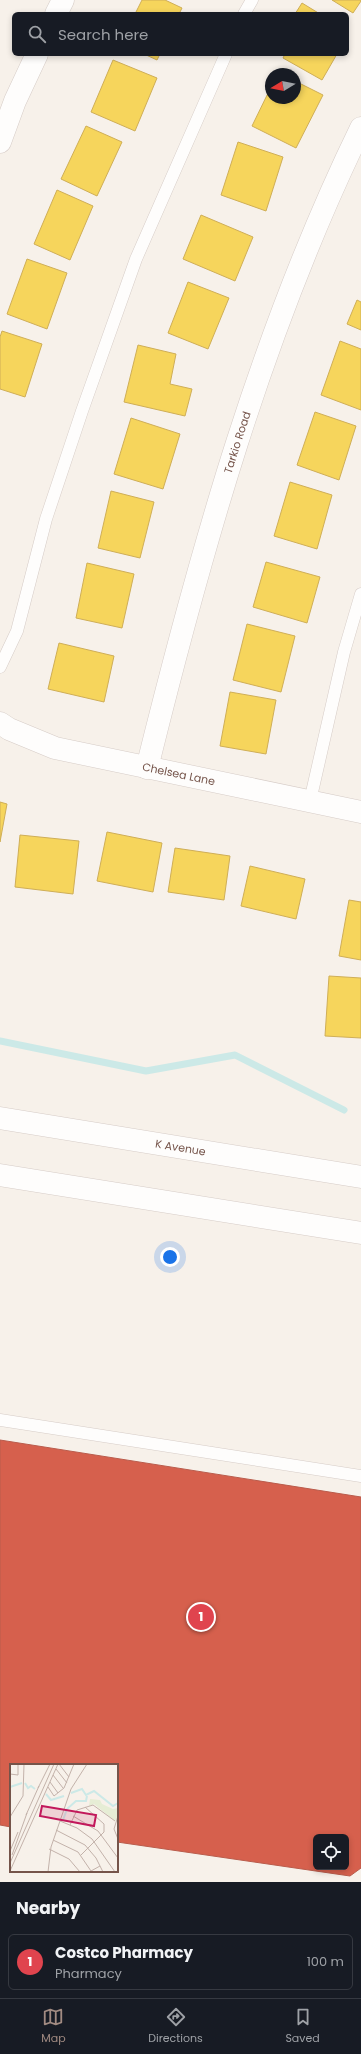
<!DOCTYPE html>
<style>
body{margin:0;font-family:Poppins,sans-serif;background:#242831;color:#f1f3f6}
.controls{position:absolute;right:12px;bottom:12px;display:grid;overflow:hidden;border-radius:6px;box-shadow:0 2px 6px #0003}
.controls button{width:36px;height:36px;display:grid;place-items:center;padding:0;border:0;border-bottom:1px solid #363941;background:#171b24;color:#f1f3f6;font:20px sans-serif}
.compass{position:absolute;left:265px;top:68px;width:36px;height:36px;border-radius:50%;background:#171b24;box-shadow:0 2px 6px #0003;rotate:260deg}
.you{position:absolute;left:170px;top:1257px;width:14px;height:14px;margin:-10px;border:3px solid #fff;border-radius:50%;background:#1a73e8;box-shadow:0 0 0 6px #1a73e833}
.badge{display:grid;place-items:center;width:26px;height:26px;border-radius:50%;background:#a28b82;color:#fff;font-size:13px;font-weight:700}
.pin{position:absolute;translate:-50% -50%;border:2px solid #fff;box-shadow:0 1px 4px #0006}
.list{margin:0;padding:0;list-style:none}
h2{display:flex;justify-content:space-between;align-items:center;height:52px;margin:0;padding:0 16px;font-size:17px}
h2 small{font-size:13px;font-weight:400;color:#9ea1a6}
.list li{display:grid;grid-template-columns:26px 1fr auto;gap:12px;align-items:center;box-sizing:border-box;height:56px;margin:0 8px 8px;padding:0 8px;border:1px solid #363941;border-radius:6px}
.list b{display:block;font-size:15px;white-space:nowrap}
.list p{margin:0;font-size:13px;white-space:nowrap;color:#9ea1a6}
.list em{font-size:13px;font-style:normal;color:#9ea1a6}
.icon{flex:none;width:22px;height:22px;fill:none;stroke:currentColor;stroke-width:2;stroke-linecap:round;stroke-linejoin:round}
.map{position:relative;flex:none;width:361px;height:1882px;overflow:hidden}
.search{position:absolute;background:#171b24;box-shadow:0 2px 6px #0003;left:12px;right:12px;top:12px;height:44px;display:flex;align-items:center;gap:10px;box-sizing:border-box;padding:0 14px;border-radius:6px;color:#9ea1a6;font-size:15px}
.sheet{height:116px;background:#171b24}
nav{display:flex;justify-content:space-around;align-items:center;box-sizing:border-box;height:56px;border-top:1px solid #363941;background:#171b24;font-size:11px;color:#9ea1a6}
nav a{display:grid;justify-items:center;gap:2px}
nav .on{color:#a28b82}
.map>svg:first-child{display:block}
.homes{fill:#f6d55c;stroke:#cfae57}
.shops{fill:#d6604d;stroke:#b95c4c;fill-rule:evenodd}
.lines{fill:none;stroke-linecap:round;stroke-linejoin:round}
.stream{stroke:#cce9e7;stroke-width:7}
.lane-casing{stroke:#d6ccc7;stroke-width:13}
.street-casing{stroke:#d6ccc7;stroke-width:23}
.secondary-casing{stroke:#d6ccc7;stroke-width:23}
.lane{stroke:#fefdfc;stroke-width:12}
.street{stroke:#fefdfc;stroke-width:22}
.secondary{stroke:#fefdfc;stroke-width:22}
.labels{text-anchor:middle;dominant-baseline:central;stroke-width:4;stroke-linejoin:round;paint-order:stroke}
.street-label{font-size:11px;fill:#75544a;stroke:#fff5ec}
.inset-river{fill:none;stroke:#cce9e7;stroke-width:2}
.inset-road{fill:none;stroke:#c3b2aa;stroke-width:1}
.view{fill:#c2185b;fill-opacity:0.15;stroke:#c2185b;stroke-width:2}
.inset-edge{fill:none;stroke:#75544a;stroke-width:2}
</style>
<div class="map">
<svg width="361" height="1882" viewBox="0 0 361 1882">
<rect width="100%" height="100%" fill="#f7f1ea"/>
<!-- homes -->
<path class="homes" d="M 142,0 L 165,0 L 182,8 L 179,14 L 135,14 Z
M 332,0 L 361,0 L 361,1 L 353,13 Z
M 302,3 L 320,14 L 295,14 Z
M 144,54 L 160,54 L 157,60 Z
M 285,54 L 337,54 L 322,80 L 283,58 Z
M 113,60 L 157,78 L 135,131 L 91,112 Z
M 295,81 L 323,95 L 296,148 L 252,126 L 271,87 L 271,98 L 295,98 Z
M 86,126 L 122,142 L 97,196 L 61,179 Z
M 238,142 L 283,157 L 266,211 L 221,195 Z
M 57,190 L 93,206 L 70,260 L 34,244 Z
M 201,215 L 253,237 L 235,281 L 183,259 Z
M 27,259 L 67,273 L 47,329 L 7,314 Z
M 188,282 L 229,298 L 208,349 L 168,333 Z
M 357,300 L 361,302 L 361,330 L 347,324 Z
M 2,331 L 42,344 L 25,397 L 0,389 L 0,337 Z
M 340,341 L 361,349 L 361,410 L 321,395 Z
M 138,345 L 176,354 L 170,384 L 192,389 L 185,416 L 124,402 Z
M 315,412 L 356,426 L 339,480 L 297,465 Z
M 131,418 L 180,434 L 163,489 L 114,474 Z
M 290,482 L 332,495 L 317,549 L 274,536 Z
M 111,491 L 154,502 L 140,558 L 98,548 Z
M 266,562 L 320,577 L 307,623 L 253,607 Z
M 87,563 L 134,574 L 122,628 L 76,618 Z
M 247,624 L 295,636 L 281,692 L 233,680 Z
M 59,643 L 114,656 L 104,702 L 48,689 Z
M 230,692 L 276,700 L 266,754 L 220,746 Z
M 0,802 L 7,804 L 0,842 Z
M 107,832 L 162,843 L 153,892 L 97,881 Z
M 20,835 L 79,841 L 73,894 L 15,887 Z
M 175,848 L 230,856 L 224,900 L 168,892 Z
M 250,866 L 305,879 L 296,919 L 241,906 Z
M 349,900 L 361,902 L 361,960 L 339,956 Z
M 329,976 L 361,978 L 361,1038 L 325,1036 Z"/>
<!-- shops -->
<path class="shops" d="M 0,1440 L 361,1497 L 361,1868 L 350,1876 L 117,1842 L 117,1765 L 11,1765 L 11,1827 L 0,1825 ZM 316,1837 L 346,1837 L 346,1867 L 316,1867 Z"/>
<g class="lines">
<!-- stream -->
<path class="stream" d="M 0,1041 L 146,1071 L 235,1055 L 344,1110"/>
<defs>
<path id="lane" d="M 244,14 L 252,0
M 0,667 L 17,631 L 46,519 L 82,411 L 136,259 L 226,54
M 310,801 L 344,652 L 361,594
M 0,1420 L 361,1476"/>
<g id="street">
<path d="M 56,14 L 63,0"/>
<path d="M 0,142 L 15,101 L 37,54"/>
<path id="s1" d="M 0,723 L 9,729 L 55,748 L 361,812"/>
<path id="s2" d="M 147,768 C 201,550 262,331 361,128"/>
</g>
<g id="secondary">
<path id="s3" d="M 0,1118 L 361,1177"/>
<path d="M 0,1175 L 361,1233"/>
</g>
</defs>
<!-- lane casing -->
<use href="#lane" class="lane-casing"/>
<!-- street casing -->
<use href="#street" class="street-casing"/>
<!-- secondary casing -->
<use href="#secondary" class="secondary-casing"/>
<!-- lane -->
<use href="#lane" class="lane"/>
<!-- street -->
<use href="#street" class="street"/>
<!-- secondary -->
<use href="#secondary" class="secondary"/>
</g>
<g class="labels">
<!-- street labels -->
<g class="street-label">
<text stroke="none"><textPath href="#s2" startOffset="338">Tarkio Road</textPath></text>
<text stroke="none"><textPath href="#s1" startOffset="187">Chelsea Lane</textPath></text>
<text stroke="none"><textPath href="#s3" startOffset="183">K Avenue</textPath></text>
</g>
</g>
<!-- overview -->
<g transform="translate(10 1764)">
<rect width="108" height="108" fill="#f7f1ea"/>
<path d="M 80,35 L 90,36 L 92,40 L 103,45 L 108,44 L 108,54 L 105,57 L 84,40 L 79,42 Z" fill="#e6edd5"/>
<path class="inset-river" d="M 15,19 L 18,24 L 21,22 L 25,25M 0,23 L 12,19M 61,29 L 72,25 L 76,31 L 84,27 L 103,42 L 108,39M 36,30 L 41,36 L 54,32M 53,56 L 57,45 L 66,37 L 76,37 L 77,32"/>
<path class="inset-road" d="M 49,0 L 59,13M 46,5 L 57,19M 0,10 L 8,11 L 8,0M 43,11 L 53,24M 40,18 L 48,29M 38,23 L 44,32 L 54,24 L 64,0M 28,24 L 40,0M 16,51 L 29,22M 63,52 L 88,67 L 108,94M 108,52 L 104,65 L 108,75M 0,53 L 13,32 L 14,0M 50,57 L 67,64 L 82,75 L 105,108M 60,61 L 67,46 L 83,41 L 105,57M 46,66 L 75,81 L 86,94 L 93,108M 43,76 L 68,88 L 81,107 L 90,102M 39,85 L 59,95 L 70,108M 0,87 L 8,68M 2,91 L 17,49M 71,91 L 94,68 L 94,60 L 75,43M 0,99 L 44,0M 0,107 L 48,0M 38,108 L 41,83 L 61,25 L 77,0"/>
<path class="view" d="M 32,42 L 86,51 L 84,62 L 30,52 Z"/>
<rect width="108" height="108" class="inset-edge"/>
</g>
</svg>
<div class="controls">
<button><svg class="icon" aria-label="locate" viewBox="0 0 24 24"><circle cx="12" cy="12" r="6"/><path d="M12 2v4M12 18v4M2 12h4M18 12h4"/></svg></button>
</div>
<svg class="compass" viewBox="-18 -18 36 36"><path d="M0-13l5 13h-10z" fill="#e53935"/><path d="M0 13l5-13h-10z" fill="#9ea1a6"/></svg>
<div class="you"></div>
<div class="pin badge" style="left:201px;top:1617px;background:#e0444e">1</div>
<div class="search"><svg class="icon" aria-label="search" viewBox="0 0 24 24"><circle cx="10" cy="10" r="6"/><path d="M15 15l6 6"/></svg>Search here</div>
</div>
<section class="sheet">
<h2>Nearby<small></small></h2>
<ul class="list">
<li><span class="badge" style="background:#e0444e">1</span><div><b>Costco Pharmacy</b><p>Pharmacy</p></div><em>100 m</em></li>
</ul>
</section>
<nav>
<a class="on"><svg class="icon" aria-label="map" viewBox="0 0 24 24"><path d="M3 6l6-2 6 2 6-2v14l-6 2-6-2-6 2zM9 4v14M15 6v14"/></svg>Map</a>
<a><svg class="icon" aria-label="directions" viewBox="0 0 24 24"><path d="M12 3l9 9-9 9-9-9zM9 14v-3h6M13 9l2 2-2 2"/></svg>Directions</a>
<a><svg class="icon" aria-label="saved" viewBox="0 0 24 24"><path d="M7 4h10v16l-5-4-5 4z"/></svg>Saved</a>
</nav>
